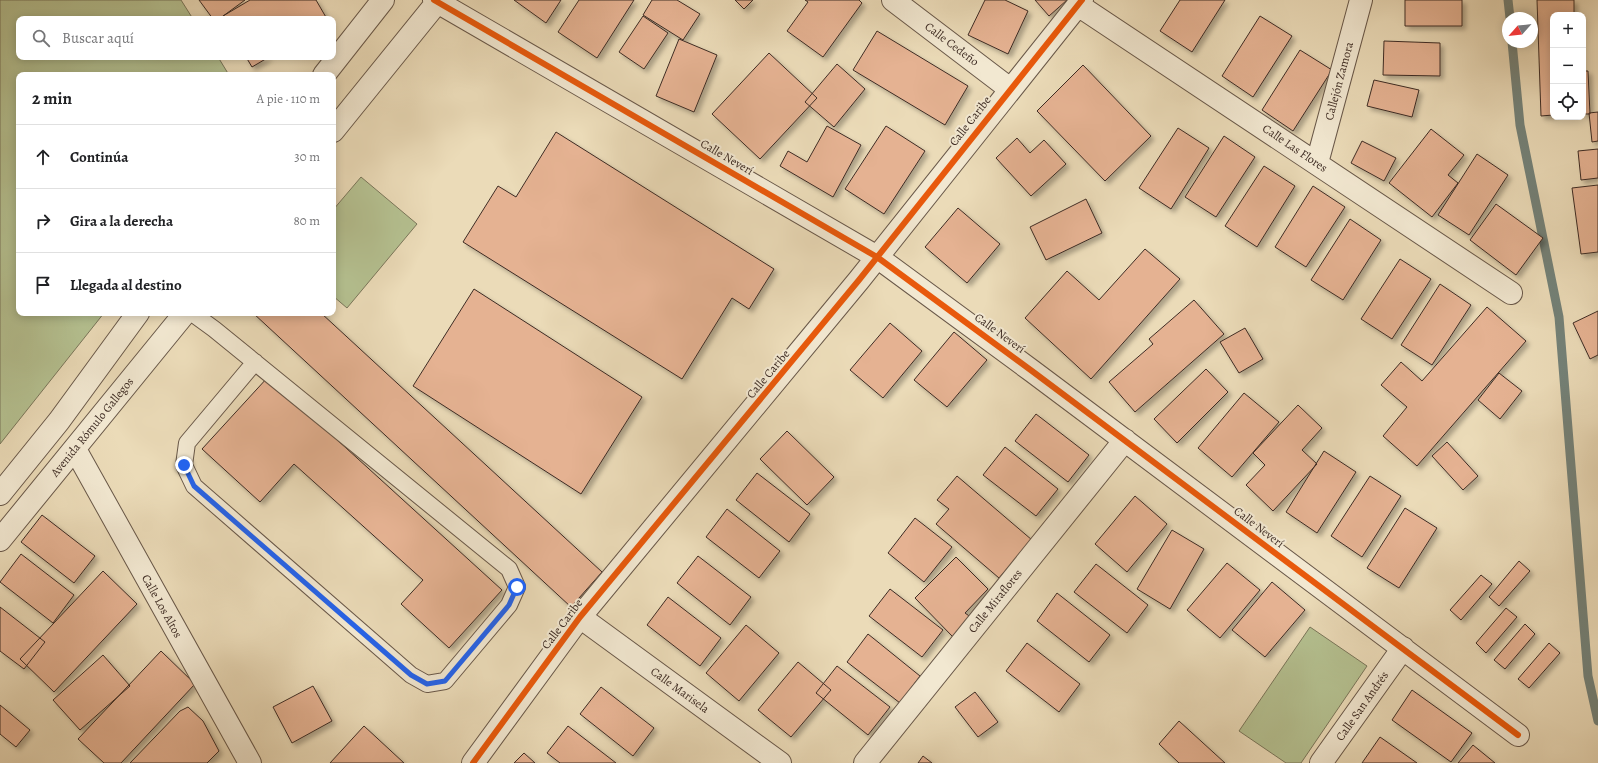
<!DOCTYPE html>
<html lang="es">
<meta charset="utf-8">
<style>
body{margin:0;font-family:Alegreya,serif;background:#f2f2f2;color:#202124}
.controls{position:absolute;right:12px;top:12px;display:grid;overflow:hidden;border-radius:8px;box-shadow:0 2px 10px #0003}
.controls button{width:36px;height:36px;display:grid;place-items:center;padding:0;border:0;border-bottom:1px solid #e0e0e0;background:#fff;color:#202124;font:20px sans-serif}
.compass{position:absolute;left:1502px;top:12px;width:36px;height:36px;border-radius:50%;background:#fff;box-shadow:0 2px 10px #0003;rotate:243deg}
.stop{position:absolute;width:12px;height:12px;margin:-9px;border:3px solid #2563eb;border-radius:50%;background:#fff}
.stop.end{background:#2563eb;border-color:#fff;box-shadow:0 1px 4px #0008}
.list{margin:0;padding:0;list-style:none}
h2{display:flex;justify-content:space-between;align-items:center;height:52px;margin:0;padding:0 16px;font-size:17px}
h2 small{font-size:13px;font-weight:400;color:#757577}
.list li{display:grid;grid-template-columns:26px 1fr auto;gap:12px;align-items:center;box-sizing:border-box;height:64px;padding:0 16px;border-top:1px solid #e0e0e0}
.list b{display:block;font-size:15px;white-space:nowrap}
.list em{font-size:13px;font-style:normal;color:#757577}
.icon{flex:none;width:22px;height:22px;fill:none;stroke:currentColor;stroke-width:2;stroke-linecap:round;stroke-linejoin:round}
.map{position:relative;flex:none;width:1598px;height:763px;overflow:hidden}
.search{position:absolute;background:#fff;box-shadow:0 2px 10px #0003;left:16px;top:16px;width:320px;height:44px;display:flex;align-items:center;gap:10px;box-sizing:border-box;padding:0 14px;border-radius:8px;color:#757577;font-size:15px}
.panel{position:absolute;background:#fff;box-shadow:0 2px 10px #0003;left:16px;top:72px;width:320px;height:244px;border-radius:8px}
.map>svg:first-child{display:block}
.green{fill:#b5c191;stroke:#7a765a}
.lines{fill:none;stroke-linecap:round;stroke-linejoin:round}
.stream{stroke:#748279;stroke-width:9}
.building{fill:#e5b292;stroke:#3e2c24;filter:url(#shadow)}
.lane-casing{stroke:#695849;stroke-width:18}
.street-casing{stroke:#695849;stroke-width:24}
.lane{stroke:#f2e8d1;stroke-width:16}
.street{stroke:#f2e8d1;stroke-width:22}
.cycleway-casing{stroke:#f2e8d1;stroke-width:8}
.cycleway{stroke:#e8590c;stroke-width:6}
.route{stroke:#2563eb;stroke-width:5}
.labels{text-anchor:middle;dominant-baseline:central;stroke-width:4;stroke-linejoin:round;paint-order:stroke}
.street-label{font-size:12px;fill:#3e2c24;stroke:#f2e8d1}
</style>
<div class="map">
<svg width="1598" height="763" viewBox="0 0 1598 763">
<defs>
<filter id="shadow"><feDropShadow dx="3.5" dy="3.5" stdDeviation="2" flood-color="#0004"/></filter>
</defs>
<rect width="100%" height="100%" fill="#ebdbb8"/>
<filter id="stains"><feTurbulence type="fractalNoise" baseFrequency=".005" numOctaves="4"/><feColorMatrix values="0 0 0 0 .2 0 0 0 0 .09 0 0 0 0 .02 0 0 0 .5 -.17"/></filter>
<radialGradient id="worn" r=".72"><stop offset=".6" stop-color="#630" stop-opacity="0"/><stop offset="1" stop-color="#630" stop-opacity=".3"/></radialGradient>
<!-- green -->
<path class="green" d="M 0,0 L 181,0 L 193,19 L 19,19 L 19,57 L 218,57 L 229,75 L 19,75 L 19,313 L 104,313 L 0,444 Z
M 361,177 L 417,224 L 347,308 L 333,296 L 333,210 Z
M 1310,627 L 1367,666 L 1301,763 L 1286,763 L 1239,731 Z"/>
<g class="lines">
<!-- stream -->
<path class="stream" d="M 1508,0 L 1510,18
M 1512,42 L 1520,125 L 1559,317 L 1588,676 L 1598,721"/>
</g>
<!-- building -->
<path class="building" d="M 199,0 L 245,0 L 219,19 L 213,19 Z
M 250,0 L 316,0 L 327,19 L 224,19 L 223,16 Z
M 514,0 L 561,0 L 546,23 Z
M 579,0 L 634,0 L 597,58 L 558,32 Z
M 652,0 L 677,0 L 700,14 L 683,40 L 643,15 Z
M 735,0 L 753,0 L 744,9 Z
M 805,0 L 859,0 L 862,3 L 823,57 L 787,31 L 808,2 Z
M 985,0 L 1005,0 L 1028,11 L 1008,54 L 968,35 Z
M 1035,0 L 1067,0 L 1049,16 Z
M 1180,0 L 1225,0 L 1192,52 L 1160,31 Z
M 1405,0 L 1462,0 L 1462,26 L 1405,26 Z
M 1537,0 L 1574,0 L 1574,15 L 1553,15 L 1553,115 L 1541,116 Z
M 643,16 L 668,33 L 644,69 L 619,52 Z
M 1260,16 L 1292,36 L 1253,97 L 1222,76 Z
M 877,31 L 968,86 L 945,125 L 853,70 Z
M 679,39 L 717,55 L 694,112 L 656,96 Z
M 1384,41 L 1440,43 L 1440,76 L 1383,75 Z
M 1300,50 L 1332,70 L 1293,131 L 1262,110 Z
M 769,53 L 817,98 L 760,159 L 712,114 Z
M 246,57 L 269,57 L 252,67 Z
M 837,64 L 865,89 L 834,127 L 805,102 Z
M 1083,65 L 1151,136 L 1105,181 L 1037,111 Z
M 1583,71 L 1588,71 L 1590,114 L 1583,114 Z
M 1374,80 L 1419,90 L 1412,117 L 1367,106 Z
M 1598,112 L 1598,141 L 1592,142 L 1589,113 Z
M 827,126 L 861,145 L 833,197 L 780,166 L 788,151 L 807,162 Z
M 886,126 L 925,151 L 884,214 L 845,189 Z
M 1178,128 L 1209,148 L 1171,209 L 1139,188 Z
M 1431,129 L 1464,155 L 1448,175 L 1458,183 L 1432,217 L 1389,183 Z
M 556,132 L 774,269 L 749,309 L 732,298 L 682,379 L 463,242 L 498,186 L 516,197 Z
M 1224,136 L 1255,157 L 1216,217 L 1185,197 Z
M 1017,138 L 1030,153 L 1044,140 L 1066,164 L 1031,196 L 996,158 Z
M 1362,141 L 1396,158 L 1384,181 L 1351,163 Z
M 1598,149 L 1598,178 L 1581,180 L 1578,151 Z
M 1477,154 L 1508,175 L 1469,235 L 1438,215 Z
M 1264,166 L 1295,186 L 1257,247 L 1225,226 Z
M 1598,185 L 1598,252 L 1581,254 L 1572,188 Z
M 1313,186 L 1345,207 L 1306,267 L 1275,247 Z
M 1086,199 L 1102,233 L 1046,260 L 1030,227 Z
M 1496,204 L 1543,238 L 1516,275 L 1470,240 Z
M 958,208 L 1000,244 L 967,283 L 925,247 Z
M 1350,219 L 1381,240 L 1343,300 L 1311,280 Z
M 1145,249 L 1180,279 L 1091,379 L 1025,318 L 1067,271 L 1099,300 Z
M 1400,259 L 1431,279 L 1392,339 L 1361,319 Z
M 1440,284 L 1471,305 L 1432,365 L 1401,345 Z
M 474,289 L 642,397 L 581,494 L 413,386 Z
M 1194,300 L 1224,334 L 1135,412 L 1109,382 L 1153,344 L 1149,339 Z
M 1487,307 L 1526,341 L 1417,466 L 1383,436 L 1407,407 L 1381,385 L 1401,362 L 1422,381 Z
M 1598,311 L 1598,355 L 1590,359 L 1573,323 Z
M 253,313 L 321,313 L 602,572 L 571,607 Z
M 890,323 L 922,351 L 883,398 L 850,370 Z
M 1245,328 L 1263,359 L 1239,373 L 1220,342 Z
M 954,332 L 987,360 L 947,407 L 914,380 Z
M 1206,369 L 1228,392 L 1177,443 L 1154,419 Z
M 1499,373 L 1522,391 L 1500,419 L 1478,400 Z
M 268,377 L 502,590 L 449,648 L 401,604 L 423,580 L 294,464 L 260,502 L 202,449 Z
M 1244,393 L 1279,422 L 1232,477 L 1198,448 Z
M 1298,405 L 1322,428 L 1302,450 L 1317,464 L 1273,511 L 1246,485 L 1265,465 L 1253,453 Z
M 1036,414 L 1089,455 L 1068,482 L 1015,441 Z
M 787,431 L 834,477 L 807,505 L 760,459 Z
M 1447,442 L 1478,476 L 1463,490 L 1432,456 Z
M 1005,447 L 1058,489 L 1036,516 L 983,475 Z
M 1324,451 L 1356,472 L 1317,533 L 1286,512 Z
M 757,473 L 810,514 L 789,542 L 736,500 Z
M 957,476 L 1032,540 L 999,578 L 936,524 L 949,509 L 937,500 Z
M 1370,476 L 1401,496 L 1362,557 L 1331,536 Z
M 1135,496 L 1167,524 L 1127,572 L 1095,544 Z
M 1405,508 L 1437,528 L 1399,588 L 1367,568 Z
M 727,509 L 780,551 L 759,578 L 706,537 Z
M 42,515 L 95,556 L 74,583 L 21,542 Z
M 915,518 L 952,547 L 924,582 L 888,553 Z
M 1172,530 L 1204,549 L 1170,609 L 1137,589 Z
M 21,554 L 74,595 L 53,623 L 0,582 Z
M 698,556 L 751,597 L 730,625 L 677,583 Z
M 956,557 L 988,589 L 965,613 L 972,618 L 953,637 L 915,598 Z
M 1519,561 L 1530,571 L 1499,606 L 1489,597 Z
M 1227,563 L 1260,590 L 1220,638 L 1187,610 Z
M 1096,564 L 1148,605 L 1127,633 L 1074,592 Z
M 103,571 L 137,604 L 54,692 L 20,659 Z
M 1481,575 L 1492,584 L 1461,620 L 1450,610 Z
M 1272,582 L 1305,610 L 1265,657 L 1232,630 Z
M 890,589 L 943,630 L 922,657 L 869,616 Z
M 1057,593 L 1110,635 L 1089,662 L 1037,621 Z
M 668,597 L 721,638 L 700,666 L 647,625 Z
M 0,607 L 45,642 L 24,669 L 0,651 Z
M 1506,608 L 1517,617 L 1486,653 L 1476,643 Z
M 1525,624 L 1535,634 L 1505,669 L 1494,660 Z
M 746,625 L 779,653 L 739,701 L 706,673 Z
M 868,634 L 920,676 L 900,703 L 847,662 Z
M 1027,643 L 1080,684 L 1059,712 L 1006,671 Z
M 1549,643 L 1560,653 L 1529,688 L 1518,679 Z
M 161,651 L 195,684 L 121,763 L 104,763 L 78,739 Z
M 103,655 L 130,686 L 80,730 L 53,700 Z
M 798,662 L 831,690 L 791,737 L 758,710 Z
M 837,666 L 890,707 L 868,735 L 816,693 Z
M 313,686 L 332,721 L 292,743 L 273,707 Z
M 601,687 L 654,728 L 633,756 L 580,714 Z
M 1412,690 L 1472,733 L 1451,762 L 1392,720 Z
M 975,692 L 998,722 L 978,737 L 955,707 Z
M 0,705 L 30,730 L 16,747 L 0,734 Z
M 188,707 L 203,721 L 219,751 L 207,763 L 130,763 L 180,711 Z
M 1179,721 L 1225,763 L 1179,763 L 1159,744 Z
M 364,726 L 404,763 L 330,763 Z
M 568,726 L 616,763 L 560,763 L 547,753 Z
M 1380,737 L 1417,763 L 1362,763 Z
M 1473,745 L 1495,763 L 1458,763 Z
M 524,753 L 535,763 L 514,763 Z
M 923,756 L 932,763 L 918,763 Z"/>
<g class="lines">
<defs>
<path id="lane" d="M 192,313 L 214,329 L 509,569 L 517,587 L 509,605 L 445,681 L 427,684 L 411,675 L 194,486 L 184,465 L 187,443 L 255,362"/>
<path id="street" d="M 434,0 L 877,257 L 1032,371 L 1518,735
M 893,0 L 1010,89
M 1078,5 L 1511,293
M 324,75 L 383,0
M 333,131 L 439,0
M 1317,163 L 1361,0
M 75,449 L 250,763
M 0,494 L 59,421 L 138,313
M 0,540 L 185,313
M 580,617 L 780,763
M 473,763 L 580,617 L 859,280 L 1082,0
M 865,763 L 1125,440
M 1321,763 L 1403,648"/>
</defs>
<!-- lane casing -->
<use href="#lane" class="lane-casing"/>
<!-- street casing -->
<use href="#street" class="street-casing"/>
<!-- lane -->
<use href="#lane" class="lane"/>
<!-- street -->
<use href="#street" class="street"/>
<defs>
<path id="cycleway" d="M 434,0 L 877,257 L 1032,371 L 1518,735
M 473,763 L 580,617 L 859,280 L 1082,0"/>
</defs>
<!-- cycleway casing -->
<use href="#cycleway" class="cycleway-casing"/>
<!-- cycleway -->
<use href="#cycleway" class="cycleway"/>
</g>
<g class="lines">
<!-- route -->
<path class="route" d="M 184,465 L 194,486 L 411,675 L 427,684 L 445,681 L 509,605 L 517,587"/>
</g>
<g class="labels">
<!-- street labels -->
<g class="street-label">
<text transform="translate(952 44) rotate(37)">Calle Cedeño</text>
<text transform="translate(1339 81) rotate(-75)">Callejón Zamora</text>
<text transform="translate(970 121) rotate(-52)">Calle Caribe</text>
<text transform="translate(1295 148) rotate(34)">Calle Las Flores</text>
<text transform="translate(727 157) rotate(30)">Calle Neverí</text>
<text transform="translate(1000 333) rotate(36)">Calle Neverí</text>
<text transform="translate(768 374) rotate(-50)">Calle Caribe</text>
<text transform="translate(92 427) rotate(-51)">Avenida Rómulo Gallegos</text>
<text transform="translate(1259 527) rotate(37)">Calle Neverí</text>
<text transform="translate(995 601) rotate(-51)">Calle Miraflores</text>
<text transform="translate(162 606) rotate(61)">Calle Los Altos</text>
<text transform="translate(562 624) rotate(-53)">Calle Caribe</text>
<text transform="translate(680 690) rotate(36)">Calle Marisela</text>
<text transform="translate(1362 706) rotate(-55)">Calle San Andrés</text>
</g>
</g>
<rect width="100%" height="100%" filter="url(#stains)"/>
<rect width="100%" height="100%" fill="url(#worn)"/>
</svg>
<div class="controls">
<button>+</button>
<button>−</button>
<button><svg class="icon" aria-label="locate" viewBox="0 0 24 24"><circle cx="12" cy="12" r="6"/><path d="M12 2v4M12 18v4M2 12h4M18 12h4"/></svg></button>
</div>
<svg class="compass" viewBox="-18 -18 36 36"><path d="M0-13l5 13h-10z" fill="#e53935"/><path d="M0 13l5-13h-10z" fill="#757577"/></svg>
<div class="stop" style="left:517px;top:587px"></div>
<div class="stop end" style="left:184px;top:465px"></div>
<div class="search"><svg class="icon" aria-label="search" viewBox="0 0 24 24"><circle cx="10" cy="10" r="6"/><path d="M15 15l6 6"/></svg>Buscar aquí</div>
<section class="panel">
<h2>2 min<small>A pie · 110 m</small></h2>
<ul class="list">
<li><svg class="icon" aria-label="ahead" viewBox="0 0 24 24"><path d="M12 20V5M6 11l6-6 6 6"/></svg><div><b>Continúa</b></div><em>30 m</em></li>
<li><svg class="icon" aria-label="right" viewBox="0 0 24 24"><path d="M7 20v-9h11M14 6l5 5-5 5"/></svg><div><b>Gira a la derecha</b></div><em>80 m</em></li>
<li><svg class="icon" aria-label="arrive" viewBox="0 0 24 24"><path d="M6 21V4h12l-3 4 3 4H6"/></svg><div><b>Llegada al destino</b></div></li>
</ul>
</section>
</div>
